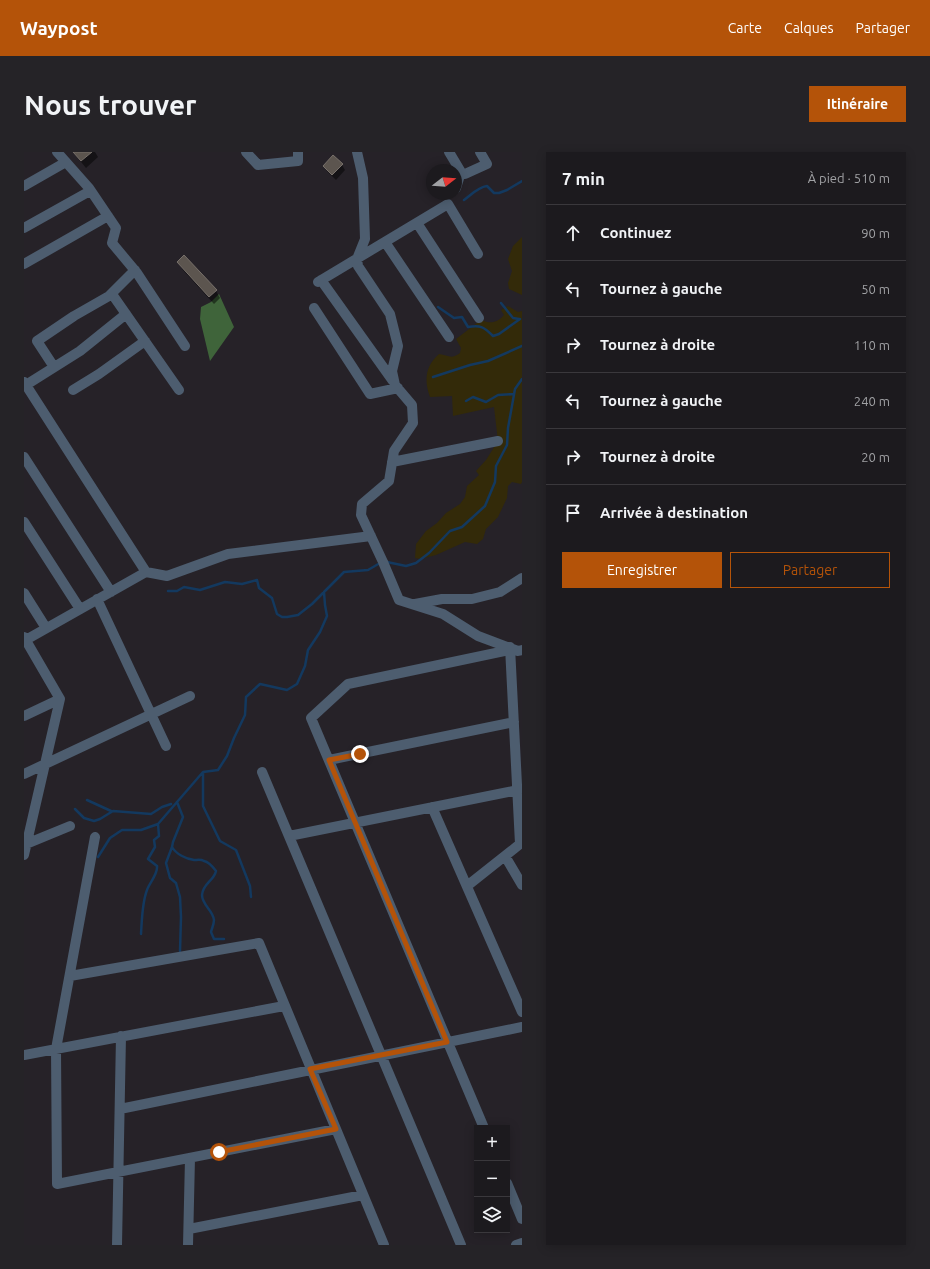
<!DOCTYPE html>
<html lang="fr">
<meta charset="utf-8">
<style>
body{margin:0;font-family:Ubuntu,sans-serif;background:#252327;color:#f1f3f6}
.controls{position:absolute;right:12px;bottom:12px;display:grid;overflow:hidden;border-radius:0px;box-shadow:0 2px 10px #0003}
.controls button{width:36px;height:36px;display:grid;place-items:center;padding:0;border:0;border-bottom:1px solid #3a383c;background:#1c1a1e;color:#f1f3f6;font:20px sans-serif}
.compass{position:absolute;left:402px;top:12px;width:36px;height:36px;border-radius:50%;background:#1c1a1e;box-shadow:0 2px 10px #0003;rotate:73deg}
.stop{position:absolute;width:12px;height:12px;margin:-9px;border:3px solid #b45309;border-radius:50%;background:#fff}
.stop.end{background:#b45309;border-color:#fff;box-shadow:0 1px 4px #0008}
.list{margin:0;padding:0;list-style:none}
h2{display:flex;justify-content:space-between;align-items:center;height:52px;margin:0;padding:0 16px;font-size:17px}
h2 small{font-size:13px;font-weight:400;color:#a0a1a4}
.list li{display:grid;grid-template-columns:26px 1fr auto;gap:12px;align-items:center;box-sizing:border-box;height:56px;padding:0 16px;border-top:1px solid #3a383c}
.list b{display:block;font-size:15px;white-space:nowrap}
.list em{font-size:13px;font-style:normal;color:#a0a1a4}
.actions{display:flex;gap:8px;padding:12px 16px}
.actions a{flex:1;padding:9px 0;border:1px solid #b45309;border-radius:0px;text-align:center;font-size:14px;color:#b45309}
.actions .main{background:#b45309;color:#fff}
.icon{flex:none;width:22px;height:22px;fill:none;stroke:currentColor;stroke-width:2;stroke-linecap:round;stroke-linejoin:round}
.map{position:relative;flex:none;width:498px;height:1093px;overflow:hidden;border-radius:0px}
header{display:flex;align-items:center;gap:24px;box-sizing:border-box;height:56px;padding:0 20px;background:#b45309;color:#fff}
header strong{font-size:19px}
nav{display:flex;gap:22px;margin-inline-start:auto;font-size:14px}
.intro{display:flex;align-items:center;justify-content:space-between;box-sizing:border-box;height:96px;padding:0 24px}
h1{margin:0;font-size:28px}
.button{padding:10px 18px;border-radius:0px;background:#b45309;color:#fff;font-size:14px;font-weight:700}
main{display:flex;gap:24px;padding:0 24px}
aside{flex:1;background:#1c1a1e;border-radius:0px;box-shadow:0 2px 10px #0003}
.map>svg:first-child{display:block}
.forest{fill:#3f643a}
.sand{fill:#332a09}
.shadow{fill:#0007}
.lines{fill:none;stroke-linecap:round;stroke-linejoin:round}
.stream{stroke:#13395f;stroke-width:2.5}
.building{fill:#5c554f;stroke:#77706a}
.street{stroke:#4d5d6f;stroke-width:10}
.route{stroke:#b45309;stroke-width:5}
</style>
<header>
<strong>Waypost</strong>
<nav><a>Carte</a><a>Calques</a><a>Partager</a></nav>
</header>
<div class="intro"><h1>Nous trouver</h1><a class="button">Itinéraire</a></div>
<main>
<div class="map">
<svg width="498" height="1093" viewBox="0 0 498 1093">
<rect width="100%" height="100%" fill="#262228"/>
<!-- forest -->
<path class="forest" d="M 195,142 L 210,175 L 186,209 L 176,167 L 177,155 L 187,150 Z"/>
<!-- sand -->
<path class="sand" d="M 498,85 L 498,143 L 485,137 L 484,131 L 488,119 L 484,107 L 489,94 Z
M 484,154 L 494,160 L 498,159 L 498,330 L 497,332 L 488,330 L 484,334 L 483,346 L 474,365 L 462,377 L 459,387 L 453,392 L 441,390 L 412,403 L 397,407 L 391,406 L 392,392 L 402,379 L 413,371 L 422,361 L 436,352 L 441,345 L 443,334 L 455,323 L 452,319 L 462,308 L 474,289 L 470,255 L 429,264 L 428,244 L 406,245 C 400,229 401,214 415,202 C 424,203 427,208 436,201 L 437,196 L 432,187 L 457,168 C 467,172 473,171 480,163 L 477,158 Z"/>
<!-- shadow -->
<path class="shadow" d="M 49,0 L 71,0 L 74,5 L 62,16 Z
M 309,4 L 318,13 L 321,18 L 312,28 L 303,19 L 300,14 Z
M 154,110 L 192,139 L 196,146 L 190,152 L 159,118 Z"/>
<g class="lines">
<!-- stream -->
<path class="stream" d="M 440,48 C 447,43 454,35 463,34 L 470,41 L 475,41 L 483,38 L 498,29
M 477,151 L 489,166 L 495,167
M 414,155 L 430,166 L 438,165 L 444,175 C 457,173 460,175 469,184 L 475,182 L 496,167
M 409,225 L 446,213 L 464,209 L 498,194
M 442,249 L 449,245 L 462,250 L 474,243 L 490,242
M 363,410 L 382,414 L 392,411 L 405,401 L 426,379 L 438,375 L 461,354 L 471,330 L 472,314 L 483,293 L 484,276 L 491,237 L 498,227
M 144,439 L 153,439 L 160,435 L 176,438 L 201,430 L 218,432 L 233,428 L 235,436 L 248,446 L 253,462 L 258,465 L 263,465 L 274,463 L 288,452 L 320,420 L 344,418 L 356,411
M 179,621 L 179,654 L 196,689 L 212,698 L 226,734 L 227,745
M 63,648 L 87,659
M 153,650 L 159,665 L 149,690 L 148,695 C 152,702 162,707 170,708 C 173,708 177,707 180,709 C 185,710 189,715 192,719 C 190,729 179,731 178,743 C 178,753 189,758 190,768 C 190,772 188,776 187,780 L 190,787 L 200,787
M 51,657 L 60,666 L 70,669 L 76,667 L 89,659 L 127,662 L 138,655 L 147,652
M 148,695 L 142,711 L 146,726 L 152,731 L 156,745 L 157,765 L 156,799
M 74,705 L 86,686 L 98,678 L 117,678 L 134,672
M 117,782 C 118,767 118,751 123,738 C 126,730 134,722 133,714 L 124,707 L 131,695 L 130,688 L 135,684 L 134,672 L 179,620 L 194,618 L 203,604 L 210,586 L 221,563 L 222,545 L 236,532 L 263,538 L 273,532 L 281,514 L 284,498 L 296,480 L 303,464 L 301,453 L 300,440"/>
</g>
<!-- building -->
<path class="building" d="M 49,0 L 68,0 L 57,9 Z
M 309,3 L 319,12 L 308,23 L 299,14 Z
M 160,103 L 193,138 L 185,145 L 153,110 Z"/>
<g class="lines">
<!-- street -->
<path class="street" d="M 33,0 L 65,36 L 92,76 L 88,91 L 113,121 L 161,194
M 222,0 L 234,13 L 274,9 L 274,0
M 333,0 L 339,26 L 341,87 L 333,107 L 334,114 L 366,162 L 374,194 L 368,219 L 371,233 L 388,253 L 389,271 L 370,299 L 365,329 L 338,352 L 337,363 L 359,410 L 375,448 L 419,462 L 454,484 L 494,499 L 498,498
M 425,0 L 437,20
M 0,34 L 42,10
M 432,36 L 437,20 L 441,22 L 463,12 L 456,0
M 393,71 L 455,166
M 0,76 L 66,39
M 361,90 L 425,185
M 0,112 L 84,64
M 297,128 L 369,229
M 294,130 L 424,52 L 454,102
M 88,142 L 155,238
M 290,156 L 346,242 L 374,236
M 30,215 L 13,189 L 50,164 L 85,144 L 111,118
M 0,230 L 122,420
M 2,233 L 56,199 L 102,162
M 49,238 L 75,222 L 121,189
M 0,305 L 87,440
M 368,310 L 474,289
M 0,370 L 56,457
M 0,441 L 22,476
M 73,447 L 142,594
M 391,452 L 418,447 L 448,447 L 476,440 L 498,426
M 0,485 L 36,547 L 0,703
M 0,489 L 122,420 L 143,424 L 204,402 L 347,384
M 0,564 L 36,547
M 305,608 L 490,570
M 238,620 L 437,1093
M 0,622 L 166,544
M 408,655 L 498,860
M 265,684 L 494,638
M 71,685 L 32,897 L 33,1032 L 312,977
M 0,693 L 46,674
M 481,704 L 498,733
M 443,734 L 496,692 L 486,495
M 46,824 L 235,791 L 360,1093
M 0,903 L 260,854
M 96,957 L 498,875
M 460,976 L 287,566 L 324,532 L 486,498
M 483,1031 L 498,1067
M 165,1077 L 339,1043
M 93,1093 L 97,884
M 164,1093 L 166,1006
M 492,1093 L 498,1091"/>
</g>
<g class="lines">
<!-- route -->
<path class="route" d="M 195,1000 L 312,977 L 286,917 L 423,890 L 305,608 L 336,602"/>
</g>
</svg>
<div class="controls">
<button>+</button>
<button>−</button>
<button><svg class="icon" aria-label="layers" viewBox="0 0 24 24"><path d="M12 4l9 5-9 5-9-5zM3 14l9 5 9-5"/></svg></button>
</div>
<svg class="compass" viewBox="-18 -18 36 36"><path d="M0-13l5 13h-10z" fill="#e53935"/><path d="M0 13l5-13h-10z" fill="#a0a1a4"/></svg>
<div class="stop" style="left:195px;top:1000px"></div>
<div class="stop end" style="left:336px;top:602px"></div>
</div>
<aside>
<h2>7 min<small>À pied · 510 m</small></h2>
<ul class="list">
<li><svg class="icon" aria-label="ahead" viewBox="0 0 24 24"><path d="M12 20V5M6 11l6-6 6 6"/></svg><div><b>Continuez</b></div><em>90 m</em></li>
<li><svg class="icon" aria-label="left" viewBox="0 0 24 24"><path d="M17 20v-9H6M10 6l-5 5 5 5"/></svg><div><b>Tournez à gauche</b></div><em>50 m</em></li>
<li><svg class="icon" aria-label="right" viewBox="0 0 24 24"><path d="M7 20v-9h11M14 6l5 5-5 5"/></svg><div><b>Tournez à droite</b></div><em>110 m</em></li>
<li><svg class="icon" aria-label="left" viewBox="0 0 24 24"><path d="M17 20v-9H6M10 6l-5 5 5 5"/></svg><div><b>Tournez à gauche</b></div><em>240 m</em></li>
<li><svg class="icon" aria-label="right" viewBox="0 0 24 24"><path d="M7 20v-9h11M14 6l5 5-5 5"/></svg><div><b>Tournez à droite</b></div><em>20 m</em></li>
<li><svg class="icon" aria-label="arrive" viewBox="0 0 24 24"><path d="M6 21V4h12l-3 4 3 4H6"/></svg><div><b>Arrivée à destination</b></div></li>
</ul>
<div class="actions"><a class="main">Enregistrer</a><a>Partager</a></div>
</aside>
</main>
